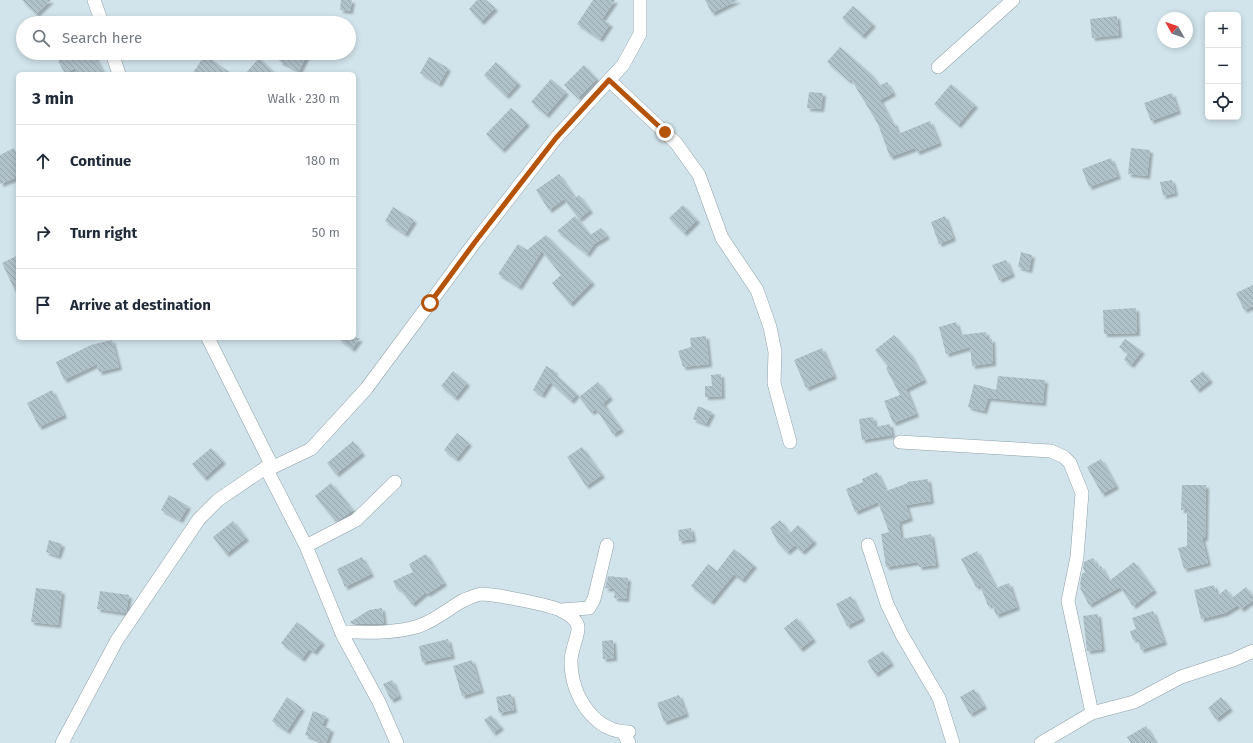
<!DOCTYPE html>
<meta charset="utf-8">
<style>
body{margin:0;font-family:"Fira Sans",sans-serif;background:#f2f2f3;color:#1f2937}
.controls{position:absolute;right:12px;top:12px;display:grid;overflow:hidden;border-radius:6px;box-shadow:0 2px 6px #0003}
.controls button{width:36px;height:36px;display:grid;place-items:center;padding:0;border:0;border-bottom:1px solid #e0e1e3;background:#fff;color:#1f2937;font:20px sans-serif}
.compass{position:absolute;left:1157px;top:12px;width:36px;height:36px;border-radius:50%;background:#fff;box-shadow:0 2px 6px #0003;rotate:310deg}
.stop{position:absolute;width:12px;height:12px;margin:-9px;border:3px solid #b45309;border-radius:50%;background:#fff}
.stop.end{background:#b45309;border-color:#fff;box-shadow:0 1px 4px #0008}
.list{margin:0;padding:0;list-style:none}
h2{display:flex;justify-content:space-between;align-items:center;height:52px;margin:0;padding:0 16px;font-size:17px}
h2 small{font-size:13px;font-weight:400;color:#747a83}
.list li{display:grid;grid-template-columns:26px 1fr auto;gap:12px;align-items:center;box-sizing:border-box;height:72px;padding:0 16px;border-top:1px solid #e0e1e3}
.list b{display:block;font-size:15px;white-space:nowrap}
.list em{font-size:13px;font-style:normal;color:#747a83}
.icon{flex:none;width:22px;height:22px;fill:none;stroke:currentColor;stroke-width:2;stroke-linecap:round;stroke-linejoin:round}
.map{position:relative;flex:none;width:1253px;height:743px;overflow:hidden}
.search{position:absolute;background:#fff;box-shadow:0 2px 6px #0003;left:16px;top:16px;width:340px;height:44px;display:flex;align-items:center;gap:10px;box-sizing:border-box;padding:0 14px;border-radius:22px;color:#747a83;font-size:15px}
.panel{position:absolute;background:#fff;box-shadow:0 2px 6px #0003;left:16px;top:72px;width:340px;height:268px;border-radius:6px}
.map>svg:first-child{display:block}
.building{fill:url(#building-back-hatch);filter:url(#shadow)}
.lines{fill:none;stroke-linecap:round;stroke-linejoin:round}
.minor-casing{stroke:#8fa1a8;stroke-width:14}
.minor{stroke:#fff;stroke-width:13}
.route{stroke:#b45309;stroke-width:5}
</style>
<div class="map">
<svg width="1253" height="743" viewBox="0 0 1253 743">
<defs>
<pattern id="building-back-hatch" width="6" height="6" patternUnits="userSpaceOnUse"><rect width="6" height="6" fill="#b0c2c9"/><path d="M-1 5l2 2M0 0l6 6M5-1l2 2" fill="none" stroke="#97a6ac"/></pattern>
<filter id="shadow"><feDropShadow dx="3" dy="3" stdDeviation="1" flood-color="#0004"/></filter>
</defs>
<rect width="100%" height="100%" fill="#d1e4eb"/>
<!-- building -->
<path class="building" d="M 22,0 L 51,0 L 36,14 Z
M 341,0 L 352,0 L 350,11 L 340,10 Z
M 477,0 L 486,0 L 495,8 L 481,22 L 469,9 Z
M 593,0 L 615,0 L 602,19 L 610,24 L 600,39 L 577,24 Z
M 705,0 L 738,0 L 712,13 Z
M 853,6 L 873,24 L 862,36 L 842,18 Z
M 1117,16 L 1119,35 L 1092,38 L 1090,19 Z
M 840,47 L 871,74 L 879,86 L 887,82 L 893,93 L 880,100 L 892,123 L 894,122 L 898,134 L 930,121 L 939,143 L 917,152 L 915,148 L 890,157 L 878,124 L 851,79 L 849,81 L 827,62 Z
M 73,53 L 93,53 L 104,74 L 78,74 L 75,68 L 65,74 L 58,61 Z
M 283,53 L 308,53 L 299,71 L 279,61 Z
M 205,55 L 232,74 L 192,74 Z
M 429,57 L 448,68 L 439,84 L 420,73 Z
M 259,58 L 276,74 L 245,74 Z
M 496,62 L 518,83 L 506,96 L 484,75 Z
M 584,65 L 597,79 L 578,98 L 564,85 Z
M 551,79 L 566,92 L 546,115 L 531,102 Z
M 951,84 L 975,105 L 958,125 L 934,104 Z
M 809,92 L 823,93 L 821,109 L 807,108 Z
M 1172,93 L 1178,111 L 1151,121 L 1144,103 Z
M 511,108 L 527,123 L 502,150 L 486,134 Z
M 14,148 L 18,157 L 18,177 L 0,184 L 0,155 Z
M 1131,148 L 1150,150 L 1147,176 L 1128,174 Z
M 1111,158 L 1118,176 L 1089,187 L 1082,169 Z
M 559,174 L 575,198 L 579,195 L 590,210 L 579,219 L 564,199 L 549,210 L 536,190 Z
M 1172,180 L 1175,193 L 1163,196 L 1160,182 Z
M 683,205 L 697,220 L 684,233 L 669,218 Z
M 393,207 L 414,220 L 405,234 L 385,221 Z
M 575,216 L 590,235 L 601,228 L 607,236 L 594,244 L 587,254 L 557,231 Z
M 945,216 L 953,238 L 939,244 L 931,222 Z
M 546,235 L 592,282 L 570,304 L 552,283 L 561,275 L 542,251 L 519,287 L 498,274 L 518,244 L 527,250 Z
M 1021,252 L 1032,255 L 1029,270 L 1018,267 Z
M 18,255 L 18,297 L 2,263 Z
M 1006,260 L 1012,274 L 999,280 L 992,265 Z
M 1253,285 L 1253,306 L 1244,310 L 1236,293 Z
M 1136,308 L 1137,333 L 1104,334 L 1103,310 Z
M 956,322 L 960,335 L 986,332 L 987,339 L 992,339 L 993,363 L 972,366 L 970,347 L 946,354 L 939,327 Z
M 894,335 L 910,354 L 924,380 L 906,389 L 916,414 L 893,423 L 884,401 L 900,395 L 886,368 L 888,366 L 875,350 Z
M 706,336 L 709,364 L 683,367 L 678,351 L 691,347 L 690,338 Z
M 338,338 L 360,338 L 352,349 Z
M 1125,339 L 1142,351 L 1131,365 L 1124,360 L 1128,353 L 1119,347 Z
M 112,340 L 119,367 L 99,372 L 97,364 L 64,380 L 56,362 L 91,345 Z
M 822,348 L 834,376 L 806,388 L 794,360 Z
M 546,366 L 555,371 L 554,373 L 577,394 L 571,401 L 550,382 L 542,395 L 533,390 Z
M 453,371 L 467,383 L 455,398 L 441,386 Z
M 1203,371 L 1210,380 L 1197,390 L 1190,381 Z
M 721,374 L 722,396 L 705,397 L 705,386 L 712,386 L 711,375 Z
M 998,376 L 1045,380 L 1043,403 L 988,398 L 984,411 L 968,407 L 974,384 L 996,390 Z
M 598,382 L 610,397 L 603,403 L 621,429 L 613,434 L 596,409 L 591,412 L 579,397 Z
M 52,390 L 64,415 L 39,427 L 27,403 Z
M 698,406 L 712,412 L 706,424 L 693,419 Z
M 873,417 L 875,427 L 890,424 L 892,435 L 862,440 L 859,419 Z
M 457,433 L 469,443 L 456,459 L 444,450 Z
M 353,441 L 362,453 L 336,474 L 327,463 Z
M 582,447 L 602,475 L 586,486 L 567,457 Z
M 211,448 L 223,461 L 204,478 L 192,464 Z
M 1101,459 L 1116,486 L 1102,494 L 1087,467 Z
M 877,472 L 886,491 L 908,483 L 907,482 L 928,479 L 931,501 L 906,505 L 910,518 L 899,522 L 901,539 L 931,534 L 936,565 L 919,567 L 918,562 L 886,567 L 881,534 L 889,532 L 878,502 L 855,512 L 846,489 L 863,482 L 862,479 Z
M 331,483 L 353,510 L 336,522 L 315,496 Z
M 1182,485 L 1206,485 L 1205,538 L 1202,538 L 1208,563 L 1184,569 L 1178,548 L 1187,546 L 1187,510 L 1181,510 Z
M 169,495 L 188,506 L 180,520 L 161,510 Z
M 780,520 L 790,533 L 798,525 L 814,541 L 802,552 L 795,545 L 787,552 L 778,543 L 770,528 Z
M 233,521 L 246,538 L 226,554 L 213,537 Z
M 691,528 L 693,539 L 679,541 L 678,530 Z
M 49,540 L 62,544 L 58,556 L 46,552 Z
M 734,549 L 754,565 L 742,580 L 734,574 L 711,602 L 691,586 L 708,564 L 717,571 Z
M 977,551 L 996,588 L 1009,583 L 1017,607 L 996,615 L 992,604 L 988,606 L 980,585 L 976,587 L 961,559 Z
M 426,554 L 444,583 L 427,594 L 426,592 L 412,604 L 399,588 L 397,589 L 393,581 L 413,572 L 409,564 Z
M 362,557 L 371,574 L 345,587 L 337,569 Z
M 1093,558 L 1098,568 L 1101,566 L 1109,581 L 1134,562 L 1154,590 L 1133,606 L 1120,587 L 1089,605 L 1080,588 L 1081,587 L 1080,584 L 1082,574 L 1085,572 L 1083,568 L 1084,562 Z
M 608,576 L 628,578 L 626,599 L 614,598 L 615,589 L 605,588 Z
M 1214,585 L 1217,596 L 1226,589 L 1232,598 L 1246,587 L 1253,597 L 1253,600 L 1241,609 L 1238,605 L 1225,613 L 1201,619 L 1194,590 Z
M 36,588 L 62,591 L 58,625 L 31,622 Z
M 100,591 L 129,595 L 126,613 L 97,609 Z
M 851,596 L 862,618 L 847,626 L 836,604 Z
M 382,608 L 384,624 L 352,624 L 350,622 L 369,610 Z
M 1153,611 L 1164,642 L 1141,650 L 1137,638 L 1133,640 L 1130,631 L 1136,629 L 1132,618 Z
M 1098,614 L 1102,649 L 1087,651 L 1083,616 Z
M 797,618 L 813,639 L 800,649 L 784,628 Z
M 297,622 L 322,642 L 314,652 L 309,649 L 302,659 L 281,643 Z
M 448,639 L 452,656 L 422,662 L 419,646 Z
M 613,640 L 614,658 L 603,659 L 602,641 Z
M 883,651 L 891,663 L 875,674 L 867,661 Z
M 472,660 L 481,690 L 462,696 L 453,666 Z
M 392,680 L 399,696 L 391,700 L 383,684 Z
M 974,689 L 984,706 L 970,714 L 960,697 Z
M 511,694 L 514,710 L 499,713 L 496,697 Z
M 679,695 L 686,714 L 664,722 L 657,703 Z
M 287,697 L 302,708 L 287,731 L 272,721 Z
M 1221,697 L 1230,708 L 1216,719 L 1208,708 Z
M 313,711 L 326,716 L 322,726 L 331,729 L 326,743 L 305,735 Z
M 491,715 L 501,727 L 493,733 L 484,720 Z
M 1146,726 L 1156,743 L 1131,743 L 1127,737 Z"/>
<g class="lines">
<defs>
<path id="minor" d="M 94,0 L 102,23
M 112,53 L 119,74
M 938,67 L 1013,0
M 609,80 L 676,143 L 699,175 L 722,238 L 757,290 L 770,327 L 775,352 L 774,383 L 790,442
M 208,338 L 271,464 L 267,470 L 306,546 L 343,636 L 379,702 L 397,743
M 900,442 L 1051,451 L 1064,457 L 1070,463 L 1082,493 L 1077,557 L 1068,601 L 1092,713
M 267,470 L 311,449 L 366,389 L 475,242 L 556,138 L 623,65 L 640,34 L 640,0
M 868,545 L 887,604 L 902,635 L 939,698 L 953,743
M 306,546 L 356,520 L 395,482
M 561,610 L 589,608 L 594,599 L 607,545
M 341,632 C 367,632 394,634 419,626 C 436,620 449,608 464,600 C 469,598 476,595 481,594 C 494,594 551,605 562,611 C 568,614 577,620 578,627 C 579,635 570,652 571,663 C 572,695 593,732 629,732 L 625,736 L 629,743
M 62,743 L 117,640 L 199,519 L 218,500 L 271,464
M 1041,743 L 1092,713 L 1134,702 L 1181,677 L 1233,660 L 1253,651"/>
</defs>
<!-- minor casing -->
<use href="#minor" class="minor-casing"/>
<!-- minor -->
<use href="#minor" class="minor"/>
</g>
<g class="lines">
<!-- route -->
<path class="route" d="M 430,303 L 475,242 L 556,138 L 609,80 L 665,132"/>
</g>
</svg>
<div class="controls">
<button>+</button>
<button>−</button>
<button><svg class="icon" aria-label="locate" viewBox="0 0 24 24"><circle cx="12" cy="12" r="6"/><path d="M12 2v4M12 18v4M2 12h4M18 12h4"/></svg></button>
</div>
<svg class="compass" viewBox="-18 -18 36 36"><path d="M0-13l5 13h-10z" fill="#e53935"/><path d="M0 13l5-13h-10z" fill="#747a83"/></svg>
<div class="stop" style="left:430px;top:303px"></div>
<div class="stop end" style="left:665px;top:132px"></div>
<div class="search"><svg class="icon" aria-label="search" viewBox="0 0 24 24"><circle cx="10" cy="10" r="6"/><path d="M15 15l6 6"/></svg>Search here</div>
<section class="panel">
<h2>3 min<small>Walk · 230 m</small></h2>
<ul class="list">
<li><svg class="icon" aria-label="ahead" viewBox="0 0 24 24"><path d="M12 20V5M6 11l6-6 6 6"/></svg><div><b>Continue</b></div><em>180 m</em></li>
<li><svg class="icon" aria-label="right" viewBox="0 0 24 24"><path d="M7 20v-9h11M14 6l5 5-5 5"/></svg><div><b>Turn right</b></div><em>50 m</em></li>
<li><svg class="icon" aria-label="arrive" viewBox="0 0 24 24"><path d="M6 21V4h12l-3 4 3 4H6"/></svg><div><b>Arrive at destination</b></div></li>
</ul>
</section>
</div>
